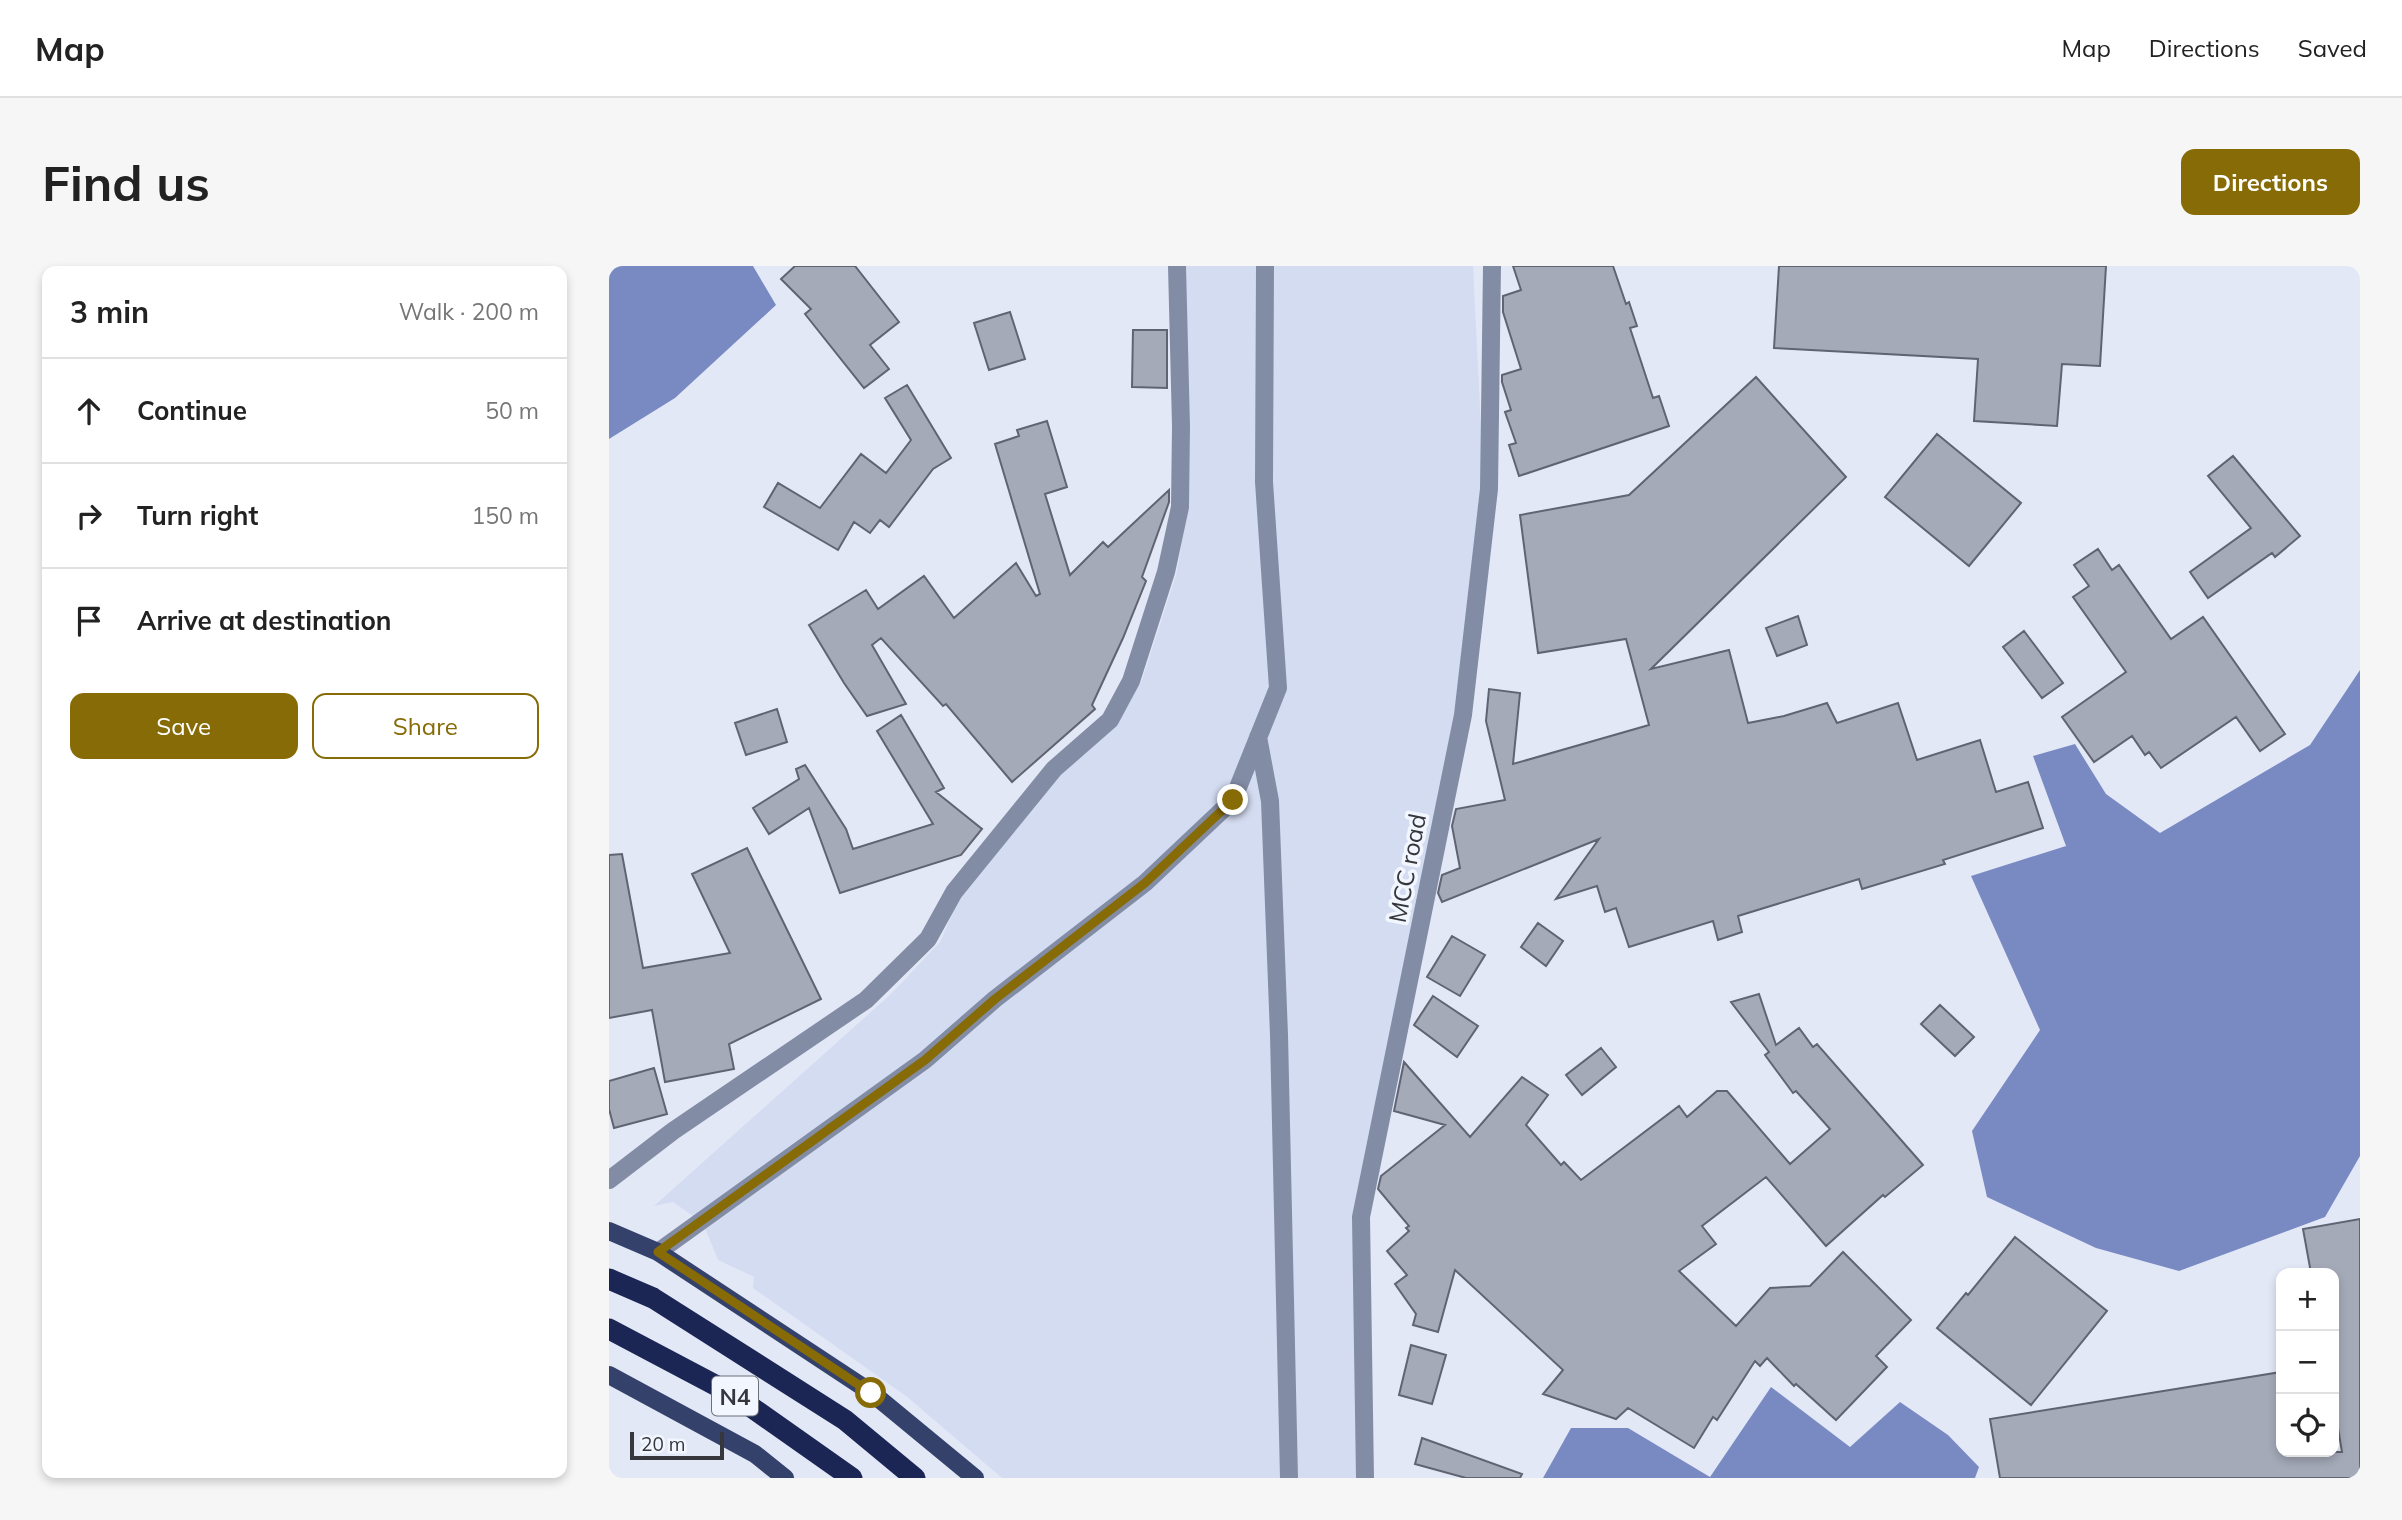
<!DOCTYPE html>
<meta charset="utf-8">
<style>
body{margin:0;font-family:Mulish,sans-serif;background:#f6f6f6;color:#222}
.controls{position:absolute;right:21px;bottom:21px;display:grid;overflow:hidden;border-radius:14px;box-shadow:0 4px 10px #0003}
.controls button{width:63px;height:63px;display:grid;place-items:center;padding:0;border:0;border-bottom:2px solid #e0e0e0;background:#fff;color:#222;font:35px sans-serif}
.scale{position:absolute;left:21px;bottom:18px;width:94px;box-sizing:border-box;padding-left:7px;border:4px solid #35373d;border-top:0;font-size:19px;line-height:24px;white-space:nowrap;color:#35373d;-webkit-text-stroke:5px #f2f6ff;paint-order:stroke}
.stop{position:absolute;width:21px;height:21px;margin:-16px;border:5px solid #866b07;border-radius:50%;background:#fff}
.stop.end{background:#866b07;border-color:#fff;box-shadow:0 2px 7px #0008}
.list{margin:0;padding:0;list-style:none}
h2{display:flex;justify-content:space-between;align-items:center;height:91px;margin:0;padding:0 28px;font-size:30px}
h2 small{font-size:23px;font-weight:400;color:#767676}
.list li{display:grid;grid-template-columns:46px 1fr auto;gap:21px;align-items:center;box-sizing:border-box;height:105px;padding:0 28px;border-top:2px solid #e0e0e0}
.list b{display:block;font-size:26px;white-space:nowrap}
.list em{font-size:23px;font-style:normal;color:#767676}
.actions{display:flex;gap:14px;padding:21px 28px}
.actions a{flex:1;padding:16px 0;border:2px solid #866b07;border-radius:14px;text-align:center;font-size:24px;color:#866b07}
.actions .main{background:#866b07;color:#fff}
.icon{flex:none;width:38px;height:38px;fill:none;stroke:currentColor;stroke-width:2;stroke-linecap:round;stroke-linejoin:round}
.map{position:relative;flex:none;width:1751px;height:1212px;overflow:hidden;border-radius:14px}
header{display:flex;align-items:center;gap:42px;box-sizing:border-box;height:98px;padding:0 35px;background:#fff;border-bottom:2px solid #e0e0e0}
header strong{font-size:33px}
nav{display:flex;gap:38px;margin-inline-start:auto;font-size:24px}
.intro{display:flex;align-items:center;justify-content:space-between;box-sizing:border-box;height:168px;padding:0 42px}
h1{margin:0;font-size:49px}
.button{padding:18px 32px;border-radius:14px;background:#866b07;color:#fff;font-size:24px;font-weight:700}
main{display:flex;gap:42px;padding:0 42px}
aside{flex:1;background:#fff;border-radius:14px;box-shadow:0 4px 10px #0003}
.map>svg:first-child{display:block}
.built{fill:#d4dcf2}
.water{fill:#798ac3}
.building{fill:#a5aab9;stroke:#606472;stroke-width:2}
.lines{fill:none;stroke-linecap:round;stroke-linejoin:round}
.minor{stroke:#838ca5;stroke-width:18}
.major{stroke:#34416b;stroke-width:18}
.highway{stroke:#1b2655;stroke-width:21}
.route{stroke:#866b07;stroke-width:9}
.labels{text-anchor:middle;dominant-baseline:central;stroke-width:7;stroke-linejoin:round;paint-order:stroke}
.shield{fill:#f2f6ff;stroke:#6e7077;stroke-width:2}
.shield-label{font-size:23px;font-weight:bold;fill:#35373d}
.street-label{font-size:24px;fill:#35373d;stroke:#f2f6ff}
</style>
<header>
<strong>Map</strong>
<nav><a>Map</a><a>Directions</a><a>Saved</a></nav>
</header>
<div class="intro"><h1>Find us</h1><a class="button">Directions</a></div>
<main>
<aside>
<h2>3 min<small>Walk · 200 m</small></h2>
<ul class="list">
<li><svg class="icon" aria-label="ahead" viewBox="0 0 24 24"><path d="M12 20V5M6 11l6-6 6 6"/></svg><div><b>Continue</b></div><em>50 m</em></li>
<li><svg class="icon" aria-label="right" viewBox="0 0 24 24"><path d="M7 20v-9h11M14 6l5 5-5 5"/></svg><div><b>Turn right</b></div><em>150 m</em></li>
<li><svg class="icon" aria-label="arrive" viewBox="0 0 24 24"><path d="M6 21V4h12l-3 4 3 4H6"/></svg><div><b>Arrive at destination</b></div></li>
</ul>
<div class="actions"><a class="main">Save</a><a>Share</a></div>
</aside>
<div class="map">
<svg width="1751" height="1212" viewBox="0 0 1751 1212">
<rect width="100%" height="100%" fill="#e3e8f7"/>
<!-- built -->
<path class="built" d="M 573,0 L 864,0 L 875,221 L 847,449 L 745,950 L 749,1212 L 393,1212 L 297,1130 L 144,1022 L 145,1011 L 109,994 L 94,957 L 64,936 L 45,940 L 282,728 L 331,676 L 351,630 L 452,507 L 509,457 L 533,414 L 567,309 L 579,243 Z"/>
<!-- water -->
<path class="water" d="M 0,0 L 144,0 L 167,39 L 66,132 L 0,173 Z
M 1751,404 L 1751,890 L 1716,951 L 1570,1005 L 1487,982 L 1378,931 L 1363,865 L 1431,764 L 1362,610 L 1457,580 L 1424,490 L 1466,478 L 1497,528 L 1551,567 L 1701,479 Z
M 1162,1121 L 1241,1181 L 1291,1136 L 1339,1169 L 1370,1201 L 1366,1212 L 934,1212 L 962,1162 L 1019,1162 L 1101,1211 Z"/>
<!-- building -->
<path class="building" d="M 186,0 L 246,0 L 290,56 L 261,79 L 280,103 L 255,122 L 196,48 L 202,43 L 172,13 Z
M 904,0 L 1004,0 L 1017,38 L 1020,36 L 1028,60 L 1021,62 L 1044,132 L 1050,130 L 1060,160 L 910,210 L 900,179 L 907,177 L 896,146 L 902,144 L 893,116 L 893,109 L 912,103 L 894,46 L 894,30 L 912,24 Z
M 1170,0 L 1497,0 L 1491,100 L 1453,98 L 1448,160 L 1365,155 L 1369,93 L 1165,82 Z
M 401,46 L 416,93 L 380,104 L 365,57 Z
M 524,64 L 558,64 L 558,122 L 523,121 Z
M 1147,111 L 1237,211 L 1042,403 L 1120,384 L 1139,457 L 1175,450 L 1218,437 L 1228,457 L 1289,437 L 1308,494 L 1371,474 L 1387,526 L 1419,516 L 1434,562 L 1334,594 L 1336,598 L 1253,623 L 1250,613 L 1129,650 L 1133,666 L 1109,674 L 1104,655 L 1020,681 L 1007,642 L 996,646 L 988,620 L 947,633 L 990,573 L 833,636 L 829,627 L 833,609 L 851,602 L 843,560 L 847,543 L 896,534 L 877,455 L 880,423 L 911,427 L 904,498 L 1040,459 L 1017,373 L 929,387 L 911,249 L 1020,229 Z
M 298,119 L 342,192 L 324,203 L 280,261 L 271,254 L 261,267 L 245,256 L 229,284 L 155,241 L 169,217 L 211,242 L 252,188 L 277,207 L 302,174 L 276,132 Z
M 438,155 L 458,221 L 436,228 L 461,309 L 494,276 L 499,281 L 560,224 L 560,236 L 533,311 L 537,315 L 514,372 L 483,439 L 486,443 L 403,516 L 337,438 L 334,440 L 272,372 L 263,379 L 297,438 L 258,450 L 235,417 L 200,359 L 257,324 L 269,343 L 315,310 L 345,352 L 407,297 L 427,330 L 431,328 L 386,178 L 410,170 L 408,164 Z
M 1328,168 L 1412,237 L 1360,300 L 1276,231 Z
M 1624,190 L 1691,270 L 1666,291 L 1663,287 L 1599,332 L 1581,306 L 1642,262 L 1599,210 Z
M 1489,283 L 1503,304 L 1510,299 L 1562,373 L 1594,351 L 1676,468 L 1651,485 L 1627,451 L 1552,502 L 1540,486 L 1536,489 L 1523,470 L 1485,496 L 1453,451 L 1517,406 L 1464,331 L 1480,320 L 1465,299 Z
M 1189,350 L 1198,379 L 1168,390 L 1157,362 Z
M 1415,365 L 1454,417 L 1433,432 L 1394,381 Z
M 168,443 L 178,476 L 137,489 L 126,457 Z
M 292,449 L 335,522 L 327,526 L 373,563 L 352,589 L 231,627 L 200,542 L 160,568 L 144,542 L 190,513 L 187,503 L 196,499 L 237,563 L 244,583 L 324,558 L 268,465 Z
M 138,582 L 212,733 L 120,778 L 125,803 L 56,816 L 43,744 L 0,752 L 0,589 L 13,588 L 34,702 L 121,687 L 83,608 Z
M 929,657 L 954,675 L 937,700 L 912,681 Z
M 843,670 L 876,689 L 851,730 L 818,711 Z
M 1150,728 L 1167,779 L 1190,762 L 1204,781 L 1208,778 L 1314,899 L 1276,931 L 1274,929 L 1217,980 L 1157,911 L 1093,960 L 1107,978 L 1070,1005 L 1127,1060 L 1161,1022 L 1201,1020 L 1234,986 L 1302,1054 L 1267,1090 L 1278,1101 L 1227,1154 L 1187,1118 L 1185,1120 L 1158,1092 L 1151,1100 L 1146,1095 L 1108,1154 L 1104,1151 L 1085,1182 L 1019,1142 L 1007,1153 L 934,1128 L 954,1104 L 846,1004 L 829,1066 L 804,1059 L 807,1048 L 786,1018 L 798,1009 L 778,985 L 800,965 L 797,962 L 800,960 L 769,923 L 772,910 L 836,859 L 785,845 L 795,796 L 861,871 L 913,811 L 939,829 L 917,859 L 952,899 L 955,896 L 972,914 L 1070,840 L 1078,851 L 1108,825 L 1118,825 L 1181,898 L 1221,863 L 1187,825 L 1184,827 L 1156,789 L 1160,786 L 1122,736 Z
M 824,730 L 869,760 L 848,791 L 805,759 Z
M 1331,739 L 1365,771 L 1346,790 L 1312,758 Z
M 992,782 L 1007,801 L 973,829 L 957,809 Z
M 45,802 L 58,848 L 5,862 L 0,843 L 0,815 Z
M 1751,953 L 1751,1212 L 1391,1212 L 1381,1153 L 1672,1106 L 1672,1186 L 1733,1186 L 1725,1138 L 1725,1007 L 1702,1007 L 1694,963 Z
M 1406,971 L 1498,1045 L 1422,1139 L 1328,1062 L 1357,1027 L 1359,1029 Z
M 802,1079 L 837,1089 L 823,1138 L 790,1129 Z
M 813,1172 L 913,1208 L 911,1212 L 857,1212 L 806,1198 Z"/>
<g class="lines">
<!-- minor -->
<path class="minor" d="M 649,471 L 661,535 L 670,769 L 680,1212
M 0,914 L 64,865 L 257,734 L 319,673 L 345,626 L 445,503 L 501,454 L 522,415 L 557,306 L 571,241 L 572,160 L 568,0
M 49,986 L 316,794 L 386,733 L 536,617 L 624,534 L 669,422 L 655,216 L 656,0
M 756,1212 L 752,951 L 854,449 L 880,223 L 883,0"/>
<!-- major -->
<path class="major" d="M 0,965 L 49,986 L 263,1127 L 366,1212
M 0,1109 L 146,1188 L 176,1212"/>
<!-- highway -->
<path class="highway" d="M 0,1013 L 44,1032 L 236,1154 L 306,1212
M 0,1063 L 125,1129 L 243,1212"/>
</g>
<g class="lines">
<!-- route -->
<path class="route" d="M 262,1127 L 49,986 L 316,794 L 386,733 L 536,617 L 624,534"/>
</g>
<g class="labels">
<!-- shield labels -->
<rect class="shield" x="103" y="1110.5" width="46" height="39" rx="5"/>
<g class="shield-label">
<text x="126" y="1130">N4</text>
</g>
<!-- street labels -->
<g class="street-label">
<text transform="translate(798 602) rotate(-79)">MCC road</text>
</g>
</g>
</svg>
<div class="controls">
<button>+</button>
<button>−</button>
<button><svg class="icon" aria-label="locate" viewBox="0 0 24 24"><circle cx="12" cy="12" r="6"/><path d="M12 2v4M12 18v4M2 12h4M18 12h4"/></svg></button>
</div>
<div class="scale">20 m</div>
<div class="stop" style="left:262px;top:1127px"></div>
<div class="stop end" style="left:624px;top:534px"></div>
</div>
</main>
